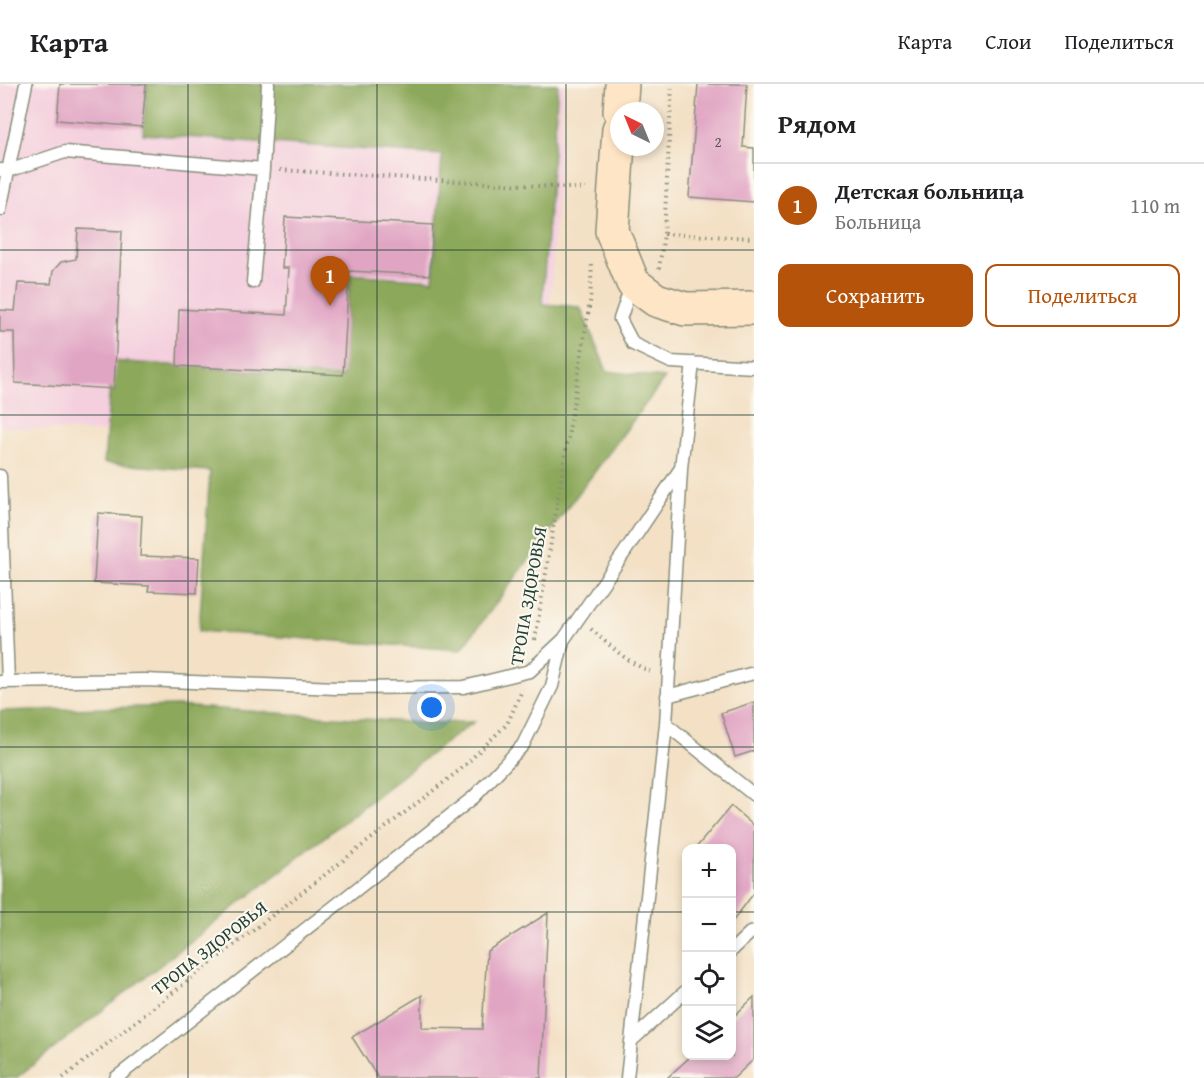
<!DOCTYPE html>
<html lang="ru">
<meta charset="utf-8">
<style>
body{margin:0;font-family:"Gentium Book Plus",serif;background:#f6f6f6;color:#202124}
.controls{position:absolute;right:18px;bottom:18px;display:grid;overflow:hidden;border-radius:12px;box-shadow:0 3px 9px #0003}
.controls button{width:54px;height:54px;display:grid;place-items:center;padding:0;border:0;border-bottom:2px solid #e0e0e0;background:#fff;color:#202124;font:30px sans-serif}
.compass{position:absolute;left:610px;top:18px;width:54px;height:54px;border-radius:50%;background:#fff;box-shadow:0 3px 9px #0003;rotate:317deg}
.you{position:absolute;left:432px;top:624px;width:21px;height:21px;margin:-15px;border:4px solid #fff;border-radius:50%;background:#1a73e8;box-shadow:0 0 0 9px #1a73e833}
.badge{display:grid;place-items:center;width:39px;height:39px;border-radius:50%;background:#b45309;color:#fff;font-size:20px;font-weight:700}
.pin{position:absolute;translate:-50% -50px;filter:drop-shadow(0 2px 3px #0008)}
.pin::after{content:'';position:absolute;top:32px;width:21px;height:18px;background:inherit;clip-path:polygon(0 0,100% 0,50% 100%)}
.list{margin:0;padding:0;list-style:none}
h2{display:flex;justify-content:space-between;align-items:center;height:78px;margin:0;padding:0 24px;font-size:26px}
h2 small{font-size:20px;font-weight:400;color:#757577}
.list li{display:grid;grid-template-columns:39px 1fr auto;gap:18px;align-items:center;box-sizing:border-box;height:84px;padding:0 24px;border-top:2px solid #e0e0e0}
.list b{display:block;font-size:22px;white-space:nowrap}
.list p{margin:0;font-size:20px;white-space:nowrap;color:#757577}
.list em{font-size:20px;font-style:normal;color:#757577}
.actions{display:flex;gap:12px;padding:18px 24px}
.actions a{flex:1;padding:14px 0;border:2px solid #b45309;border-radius:12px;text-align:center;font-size:21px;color:#b45309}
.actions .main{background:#b45309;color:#fff}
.icon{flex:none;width:33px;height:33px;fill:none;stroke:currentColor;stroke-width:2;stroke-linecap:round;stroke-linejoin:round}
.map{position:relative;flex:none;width:754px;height:994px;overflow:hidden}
header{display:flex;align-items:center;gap:36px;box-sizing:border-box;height:84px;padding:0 30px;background:#fff;border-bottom:2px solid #e0e0e0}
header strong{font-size:28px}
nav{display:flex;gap:33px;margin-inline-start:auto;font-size:21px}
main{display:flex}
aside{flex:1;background:#fff}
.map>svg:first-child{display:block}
.built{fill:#f4cfde}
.forest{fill:#8ca85a;stroke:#567247;stroke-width:1.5}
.building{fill:#e1a5c4}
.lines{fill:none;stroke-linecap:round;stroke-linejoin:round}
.lane-casing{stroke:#898e7c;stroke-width:15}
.secondary-casing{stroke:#898e7c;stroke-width:36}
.path{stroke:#898e7c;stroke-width:4;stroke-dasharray:1.5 4.5;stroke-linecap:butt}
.lane{stroke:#fff;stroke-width:12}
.secondary{stroke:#fee5c5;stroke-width:33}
.grid{fill:none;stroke:#1f3d34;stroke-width:1.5;stroke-opacity:0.55}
.labels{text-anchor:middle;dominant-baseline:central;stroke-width:4.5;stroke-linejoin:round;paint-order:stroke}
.number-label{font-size:15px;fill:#505758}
.street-label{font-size:18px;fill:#1f3d34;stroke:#fbf7ec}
</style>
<header>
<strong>Карта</strong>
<nav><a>Карта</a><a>Слои</a><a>Поделиться</a></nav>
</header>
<main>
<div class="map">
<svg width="754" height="994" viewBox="0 0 754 994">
<rect width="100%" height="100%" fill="#fbf7ec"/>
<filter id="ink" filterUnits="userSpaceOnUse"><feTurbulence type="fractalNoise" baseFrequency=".0167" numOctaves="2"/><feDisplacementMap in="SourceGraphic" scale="12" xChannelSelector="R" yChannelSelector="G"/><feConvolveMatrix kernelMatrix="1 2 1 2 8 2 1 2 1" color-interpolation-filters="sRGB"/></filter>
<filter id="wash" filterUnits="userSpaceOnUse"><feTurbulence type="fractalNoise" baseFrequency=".008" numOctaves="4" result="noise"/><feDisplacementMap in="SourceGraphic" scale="24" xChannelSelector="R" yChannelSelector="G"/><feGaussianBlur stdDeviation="1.35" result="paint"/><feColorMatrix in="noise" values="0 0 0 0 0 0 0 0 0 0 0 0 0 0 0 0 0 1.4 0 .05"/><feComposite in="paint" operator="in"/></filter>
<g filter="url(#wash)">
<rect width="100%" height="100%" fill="#f3e0c5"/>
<!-- built -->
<path class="built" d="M 0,0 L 564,0 L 541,371 L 0,343 Z"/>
<!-- forest -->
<path class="forest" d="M 147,0 L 558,0 L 542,220 L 580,223 L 607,287 L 665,294 L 461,566 L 199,547 L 210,387 L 104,379 L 112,277 L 342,293 L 350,190 L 433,196 L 442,71 L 143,50 Z
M 177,622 L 422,639 L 474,638 L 437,665 L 16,994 L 0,994 L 0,627 Z"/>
<g id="blocks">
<!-- building -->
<path class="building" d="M 60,0 L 146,0 L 142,43 L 57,36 Z
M 698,0 L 747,0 L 743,63 L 754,64 L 754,118 L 689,113 Z
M 285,133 L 433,141 L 430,191 L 349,187 L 343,291 L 177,282 L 179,225 L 286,231 L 289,184 L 282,184 Z
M 78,145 L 122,147 L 114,305 L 15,299 L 14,248 L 0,248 L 0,226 L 15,227 L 18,199 L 51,200 L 53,187 L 61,178 L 76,175 Z
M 98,429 L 142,432 L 140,472 L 199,474 L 197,509 L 148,507 L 149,502 L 94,499 Z
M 754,618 L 754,667 L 735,673 L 721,629 Z
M 731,722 L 754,742 L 754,809 L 732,838 L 732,765 L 695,765 Z
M 548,829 L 541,994 L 378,994 L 352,953 L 422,911 L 422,944 L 482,945 L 487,867 Z
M 754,913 L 754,975 L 734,994 L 667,994 L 691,972 L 732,972 L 732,934 Z"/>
</g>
</g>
<g filter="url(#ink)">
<use href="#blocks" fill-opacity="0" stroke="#898e7c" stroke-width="1.5"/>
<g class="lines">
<defs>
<path id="lane" d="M 0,86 L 8,87 L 65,68 L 263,85
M 0,126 L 26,0
M 253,198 L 263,85 L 268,0
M 632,200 L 620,235 L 633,260 L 671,278 L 754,283
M 0,392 L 8,597
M 0,598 L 145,596 L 336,604 L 464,603 L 530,587 L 564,555 L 624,469 L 681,384 L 693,279
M 667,612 L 754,589
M 666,640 L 754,711
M 732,866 L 750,849 L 754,848
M 631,957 L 686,907
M 116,994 L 474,713 L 523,661 L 552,602 L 563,557
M 627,994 L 666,640 L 681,386"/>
<path id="secondary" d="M 620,27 L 622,0
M 619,45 L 612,147 L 633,199 L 656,216 L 685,225 L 754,224"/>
</defs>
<!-- lane casing -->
<use href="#lane" class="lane-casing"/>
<!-- secondary casing -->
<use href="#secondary" class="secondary-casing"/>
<!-- path -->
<path class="path" d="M 280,86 L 586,105
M 664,150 L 754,154
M 659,185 L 664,150 L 672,0
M 591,545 C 610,561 627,579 650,587
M 535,556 L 590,218 L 592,178
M 63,994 L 461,685 L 507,640 L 521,609"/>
<!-- lane -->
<use href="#lane" class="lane"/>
<!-- secondary -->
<use href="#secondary" class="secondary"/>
</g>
</g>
<!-- grid -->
<path class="grid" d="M 188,0 L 188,994M 377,0 L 377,994M 566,0 L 566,994M 0,166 L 754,166M 0,331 L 754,331M 0,497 L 754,497M 0,663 L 754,663M 0,828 L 686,828M 732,828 L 754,828"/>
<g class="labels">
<!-- number labels -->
<g class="number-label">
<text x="718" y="57">2</text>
</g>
<!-- street labels -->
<g class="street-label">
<text transform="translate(528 512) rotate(-80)">ТРОПА ЗДОРОВЬЯ</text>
<text transform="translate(209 864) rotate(-38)">ТРОПА ЗДОРОВЬЯ</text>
</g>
</g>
</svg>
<div class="controls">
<button>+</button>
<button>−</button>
<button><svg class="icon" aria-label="locate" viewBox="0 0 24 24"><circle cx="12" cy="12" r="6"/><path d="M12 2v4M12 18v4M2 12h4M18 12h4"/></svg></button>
<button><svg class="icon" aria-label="layers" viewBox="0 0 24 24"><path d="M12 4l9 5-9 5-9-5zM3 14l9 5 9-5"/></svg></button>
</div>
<svg class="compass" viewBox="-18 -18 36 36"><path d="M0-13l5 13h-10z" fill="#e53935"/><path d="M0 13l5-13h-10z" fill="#757577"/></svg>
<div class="you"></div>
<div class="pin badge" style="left:330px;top:222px">1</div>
</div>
<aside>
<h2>Рядом<small></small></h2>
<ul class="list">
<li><span class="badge">1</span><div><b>Детская больница</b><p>Больница</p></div><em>110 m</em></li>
</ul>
<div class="actions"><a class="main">Сохранить</a><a>Поделиться</a></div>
</aside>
</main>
